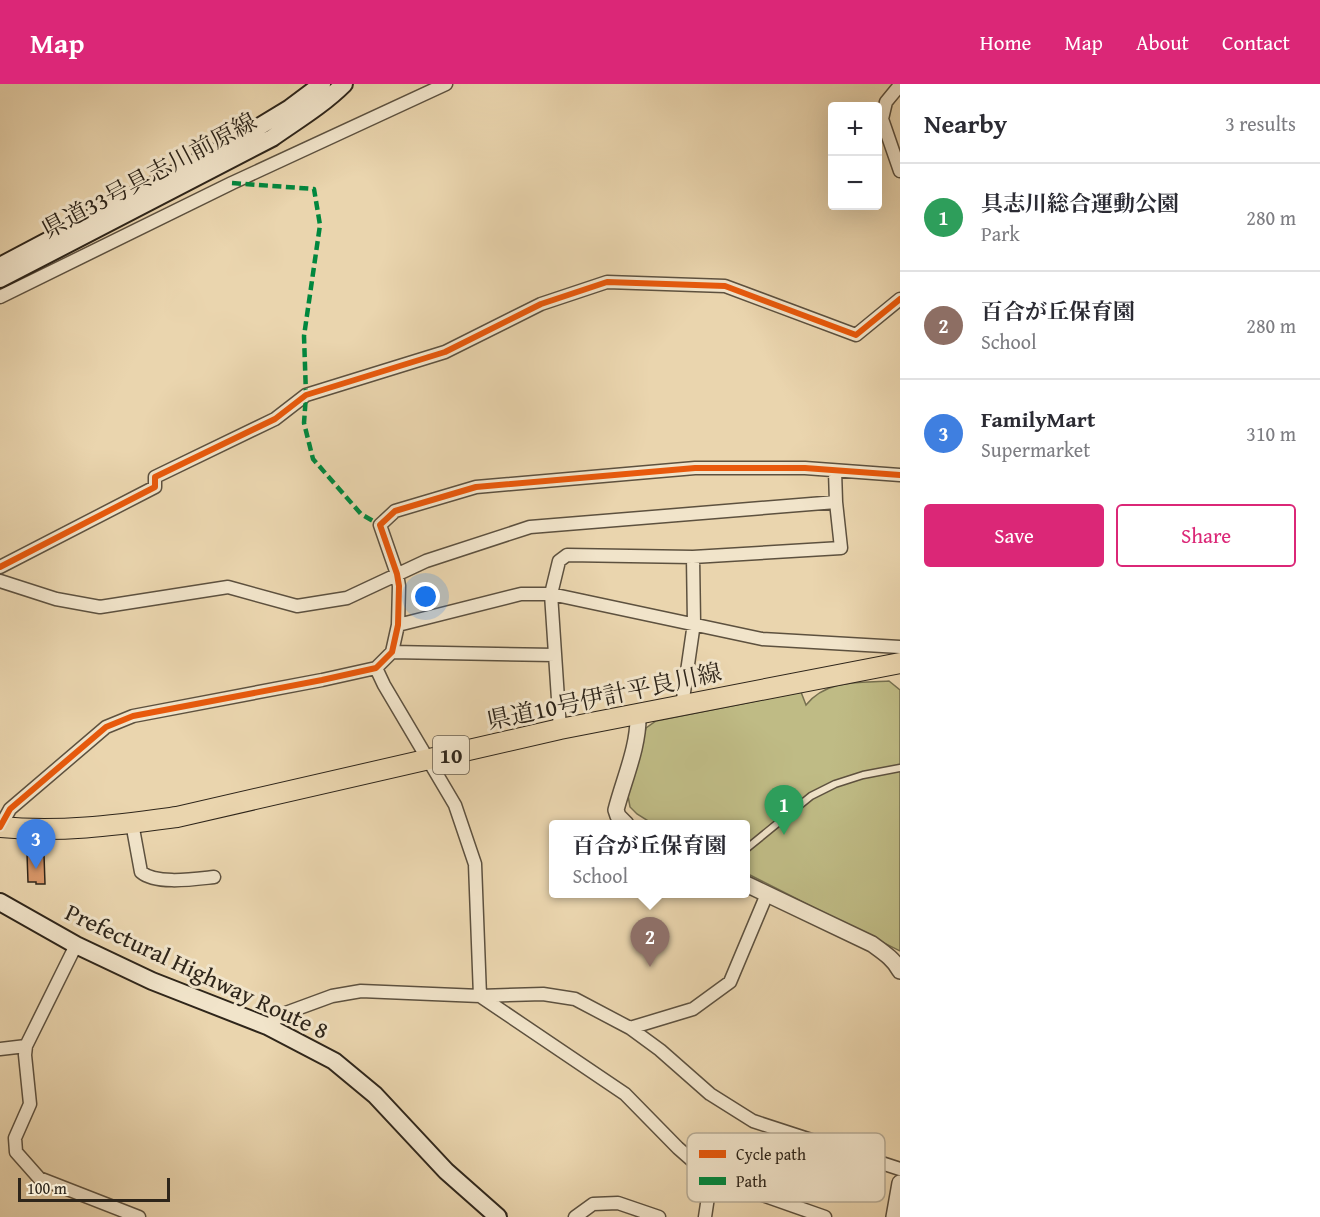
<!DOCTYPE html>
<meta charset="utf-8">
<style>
body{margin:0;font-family:"Gentium Book Plus","Noto Serif JP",serif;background:#f2f2f3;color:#2b2b33}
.controls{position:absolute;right:18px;top:18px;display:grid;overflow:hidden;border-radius:6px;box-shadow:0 6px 24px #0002}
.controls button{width:54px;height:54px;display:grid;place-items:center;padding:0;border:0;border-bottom:2px solid #e1e1e2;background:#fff;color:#2b2b33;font:30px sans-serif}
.scale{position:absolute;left:18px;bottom:15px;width:152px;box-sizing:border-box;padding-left:6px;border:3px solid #2e251a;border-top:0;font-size:16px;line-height:21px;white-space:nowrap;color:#2e251a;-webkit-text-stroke:4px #f1e4ca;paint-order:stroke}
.you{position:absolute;left:426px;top:513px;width:21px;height:21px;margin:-15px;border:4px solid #fff;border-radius:50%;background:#1a73e8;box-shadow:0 0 0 9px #1a73e833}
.badge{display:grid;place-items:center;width:39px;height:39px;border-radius:50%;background:#db2777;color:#fff;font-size:20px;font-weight:700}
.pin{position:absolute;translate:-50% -50px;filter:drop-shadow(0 2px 3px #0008)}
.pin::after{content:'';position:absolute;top:32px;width:21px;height:18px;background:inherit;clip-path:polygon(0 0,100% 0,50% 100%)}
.popup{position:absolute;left:549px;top:736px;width:201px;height:78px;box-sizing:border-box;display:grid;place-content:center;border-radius:6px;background:#fff;filter:drop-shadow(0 2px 4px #0005);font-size:20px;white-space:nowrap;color:#7c7c81}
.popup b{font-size:22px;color:#2b2b33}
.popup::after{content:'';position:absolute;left:50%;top:100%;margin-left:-12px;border:12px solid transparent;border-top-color:#fff}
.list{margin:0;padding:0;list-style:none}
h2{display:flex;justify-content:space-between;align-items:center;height:78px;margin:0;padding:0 24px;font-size:26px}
h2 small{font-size:20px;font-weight:400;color:#7c7c81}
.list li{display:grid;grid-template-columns:39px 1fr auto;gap:18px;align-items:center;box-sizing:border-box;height:108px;padding:0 24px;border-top:2px solid #e1e1e2}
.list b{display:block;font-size:22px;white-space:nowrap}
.list p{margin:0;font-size:20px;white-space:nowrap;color:#7c7c81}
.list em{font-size:20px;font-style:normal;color:#7c7c81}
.actions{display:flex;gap:12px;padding:18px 24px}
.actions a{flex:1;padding:14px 0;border:2px solid #db2777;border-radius:6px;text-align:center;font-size:21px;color:#db2777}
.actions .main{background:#db2777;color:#fff}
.map{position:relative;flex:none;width:900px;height:1133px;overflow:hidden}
header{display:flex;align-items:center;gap:36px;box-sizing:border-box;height:84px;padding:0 30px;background:#db2777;color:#fff}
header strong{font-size:28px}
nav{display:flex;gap:33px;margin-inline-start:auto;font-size:21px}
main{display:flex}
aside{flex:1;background:#fff}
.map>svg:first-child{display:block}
.green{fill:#bfbb85;stroke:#767050;stroke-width:1.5}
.building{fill:#db996b;stroke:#2e251a;stroke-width:1.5}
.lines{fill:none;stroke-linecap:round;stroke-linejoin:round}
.service-casing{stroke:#5d513f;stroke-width:9}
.minor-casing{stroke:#5d513f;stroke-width:15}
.tertiary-casing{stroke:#5d513f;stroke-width:18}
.secondary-casing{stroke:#2e251a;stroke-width:20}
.primary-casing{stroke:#2e251a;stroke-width:22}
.service{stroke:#f1e4ca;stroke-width:6}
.minor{stroke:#f1e4ca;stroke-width:12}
.tertiary{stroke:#f1e4ca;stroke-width:15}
.secondary{stroke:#f1e4ca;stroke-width:16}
.primary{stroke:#ead5ae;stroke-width:20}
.quiet{stroke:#00873e;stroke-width:4.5;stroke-dasharray:9 4.5;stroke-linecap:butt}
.cycleway-casing{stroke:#f1e4ca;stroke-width:10}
.cycleway{stroke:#e8590c;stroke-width:6}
.labels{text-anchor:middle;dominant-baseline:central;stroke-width:6;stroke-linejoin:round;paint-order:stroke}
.shield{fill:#f1e4ca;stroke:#685e4f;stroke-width:1.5}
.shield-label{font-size:22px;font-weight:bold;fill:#2e251a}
.street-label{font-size:24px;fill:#2e251a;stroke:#f1e4ca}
.key{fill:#f1e4ca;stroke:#b6ab95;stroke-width:1.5}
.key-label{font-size:16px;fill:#2e251a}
</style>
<header>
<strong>Map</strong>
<nav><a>Home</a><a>Map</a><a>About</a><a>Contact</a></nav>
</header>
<main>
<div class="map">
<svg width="900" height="1133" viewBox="0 0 900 1133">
<rect width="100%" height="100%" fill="#ead5ae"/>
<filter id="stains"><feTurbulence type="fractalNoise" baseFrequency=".00333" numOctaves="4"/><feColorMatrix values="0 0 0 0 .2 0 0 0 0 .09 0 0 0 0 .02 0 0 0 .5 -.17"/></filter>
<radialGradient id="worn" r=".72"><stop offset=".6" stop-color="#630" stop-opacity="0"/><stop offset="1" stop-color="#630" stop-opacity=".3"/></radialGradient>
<!-- green -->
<path class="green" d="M 889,597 L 900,606 L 900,867 L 746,789 L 746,740 L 653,740 L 637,730 L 630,723 L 628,712 L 646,644 L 656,637 L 801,608 L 806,621 C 827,595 859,599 889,597 Z"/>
<!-- building -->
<path class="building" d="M 27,769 L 31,769 L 31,771 L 44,771 L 45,800 L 36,800 L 36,798 L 28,798 Z"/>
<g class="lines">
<defs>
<path id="service" d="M 746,765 L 811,712 L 835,700 L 863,691 L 900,684"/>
<path id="minor" d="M 900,1 L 886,18 L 882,35 L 900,87
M 0,213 L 232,99 L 446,0
M 0,483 L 155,403 L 155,393 L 275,335 L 306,311 L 445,268 L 541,220 L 607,198 L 725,202 L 856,251 L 900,215
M 0,497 L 56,515 L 100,523 L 228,503 L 297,522 L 347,514 L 426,477 L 530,443 L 836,418
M 398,541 L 521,510 L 551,510 L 762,555 L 900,563
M 392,568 L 555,571
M 376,584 L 384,601 L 455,721 L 475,780 L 480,912
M 682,622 L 694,539 L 693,473
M 560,645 L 551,510 L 559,477 L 567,471 L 693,473 L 841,464 L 836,418 L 835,387
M 132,739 L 141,788 C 156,801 195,795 214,793
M 0,743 L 10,725 L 106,643 L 133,632 L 322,596 L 376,584 L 392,568 L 398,541 L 399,502 L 397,490 L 380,441 L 395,427 L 476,403 L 695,384 L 805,384 L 900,391
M 76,861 L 26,962 L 25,971 L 30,1020 L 15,1054 L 16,1068 L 39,1094 L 139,1133
M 480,912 L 625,1010 L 678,1064 L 711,1093 L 825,1133
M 267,942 L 283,930 L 332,912 L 361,907 L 480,912 L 543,910 L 575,915 L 630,944 L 660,966 L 710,1010 L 753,1037 L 900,1085
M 630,944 L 693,925 L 730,898 L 767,810
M 0,965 L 26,962
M 575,1133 L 593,1120 L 618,1119 L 659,1133
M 705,1133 L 711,1093"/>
<path id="tertiary" d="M 626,740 L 618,732 L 616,726 C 624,695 639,662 638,631
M 746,800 L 872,860 C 883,868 894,875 900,887
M 894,1133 L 900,1099"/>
<path id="secondary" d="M 0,182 L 229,61 L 290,24 L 322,0
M 0,195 L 272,54 C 296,37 323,21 344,0
M 0,818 L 76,861 L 152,897 L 267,942 L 334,977 L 375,1011 L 446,1087 L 498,1133"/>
<path id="primary" d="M 0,743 C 61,749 117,741 177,733 L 560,645 L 900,579"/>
</defs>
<!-- service casing -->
<use href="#service" class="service-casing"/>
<!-- minor casing -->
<use href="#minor" class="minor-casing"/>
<!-- tertiary casing -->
<use href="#tertiary" class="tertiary-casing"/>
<!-- secondary casing -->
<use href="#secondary" class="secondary-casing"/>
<!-- primary casing -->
<use href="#primary" class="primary-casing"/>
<!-- service -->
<use href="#service" class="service"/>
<!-- minor -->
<use href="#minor" class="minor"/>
<!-- tertiary -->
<use href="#tertiary" class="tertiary"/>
<!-- secondary -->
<use href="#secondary" class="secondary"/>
<!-- primary -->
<use href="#primary" class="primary"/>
<!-- quiet -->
<path class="quiet" d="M 232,99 L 314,105 L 320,141 L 304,252 L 306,311 L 304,339 L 313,375 L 361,430 L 380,441"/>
<defs>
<path id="cycleway" d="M 0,483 L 155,403 L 155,393 L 275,335 L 306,311 L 445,268 L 541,220 L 607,198 L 725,202 L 856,251 L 900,215
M 0,743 L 10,725 L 106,643 L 133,632 L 322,596 L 376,584 L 392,568 L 398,541 L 399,502 L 397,490 L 380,441 L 395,427 L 476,403 L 695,384 L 805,384 L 900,391"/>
</defs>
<!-- cycleway casing -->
<use href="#cycleway" class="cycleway-casing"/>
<!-- cycleway -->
<use href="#cycleway" class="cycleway"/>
</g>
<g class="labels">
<!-- shield labels -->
<rect class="shield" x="433" y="652" width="36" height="38" rx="4.5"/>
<g class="shield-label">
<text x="451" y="671">10</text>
</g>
<!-- street labels -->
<g class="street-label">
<text transform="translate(149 91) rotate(-28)">県道33号具志川前原線</text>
<text transform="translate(604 612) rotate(-12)">県道10号伊計平良川線</text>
<text transform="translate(197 887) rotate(25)">Prefectural Highway Route 8</text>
</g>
</g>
<!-- legend -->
<rect x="687" y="1049" width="198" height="69" rx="9" class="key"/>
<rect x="699" y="1066" width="27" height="8" fill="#e8590c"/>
<rect x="699" y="1093" width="27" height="8" fill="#00873e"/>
<g class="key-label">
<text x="736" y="1076">Cycle path</text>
<text x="736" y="1103">Path</text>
</g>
<rect width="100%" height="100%" filter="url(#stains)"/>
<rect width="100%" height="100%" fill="url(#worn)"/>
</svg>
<div class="controls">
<button>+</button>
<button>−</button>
</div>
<div class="scale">100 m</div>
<div class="you"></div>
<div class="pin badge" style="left:784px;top:751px;background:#2e9e5b">1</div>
<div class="pin badge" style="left:650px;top:883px;background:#8d6e63">2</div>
<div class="popup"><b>百合が丘保育園</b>School</div>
<div class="pin badge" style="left:36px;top:785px;background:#3f7fe0">3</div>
</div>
<aside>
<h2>Nearby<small>3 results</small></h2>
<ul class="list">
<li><span class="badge" style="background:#2e9e5b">1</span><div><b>具志川総合運動公園</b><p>Park</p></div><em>280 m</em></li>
<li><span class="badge" style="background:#8d6e63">2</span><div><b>百合が丘保育園</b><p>School</p></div><em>280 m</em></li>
<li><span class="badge" style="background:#3f7fe0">3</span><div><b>FamilyMart</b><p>Supermarket</p></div><em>310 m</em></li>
</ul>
<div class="actions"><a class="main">Save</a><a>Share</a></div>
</aside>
</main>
